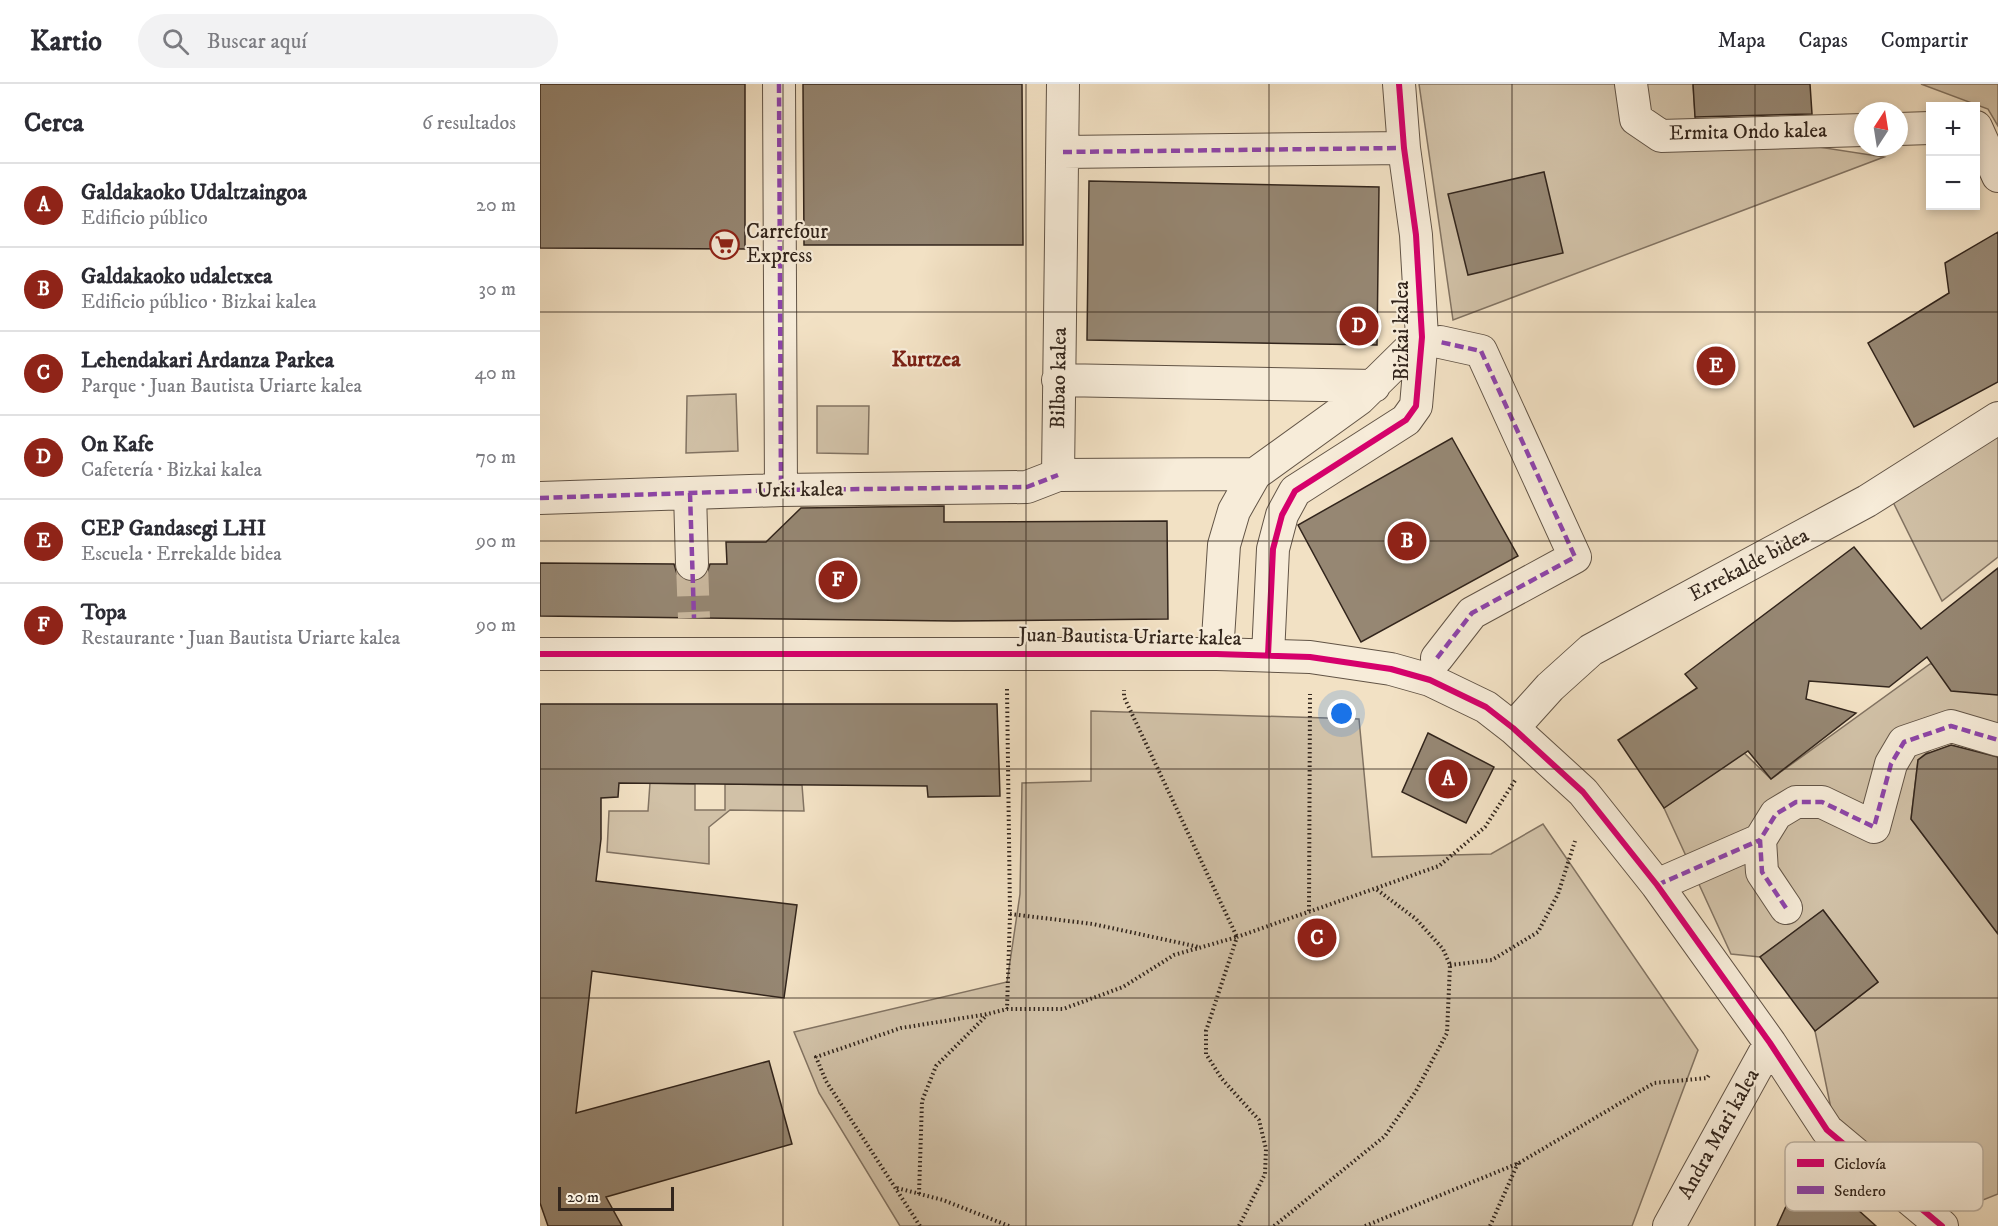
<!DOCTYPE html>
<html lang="es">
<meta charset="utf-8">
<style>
body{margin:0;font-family:"IM FELL DW Pica",serif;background:#f2f2f3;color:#2b2b33}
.controls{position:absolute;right:18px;top:18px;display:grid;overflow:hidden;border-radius:0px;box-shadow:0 3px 9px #0003}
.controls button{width:54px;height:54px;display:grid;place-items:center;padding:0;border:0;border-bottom:2px solid #e1e1e2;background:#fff;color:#2b2b33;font:30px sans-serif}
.compass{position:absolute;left:1314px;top:18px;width:54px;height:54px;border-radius:50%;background:#fff;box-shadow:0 3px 9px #0003;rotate:12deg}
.scale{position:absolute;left:18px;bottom:15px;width:116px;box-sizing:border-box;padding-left:6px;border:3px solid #32251c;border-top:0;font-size:16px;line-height:21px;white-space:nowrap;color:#32251c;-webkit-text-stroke:4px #f7ecd9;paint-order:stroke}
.you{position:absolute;left:802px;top:630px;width:21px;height:21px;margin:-15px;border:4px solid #fff;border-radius:50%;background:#1a73e8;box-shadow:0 0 0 9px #1a73e833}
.badge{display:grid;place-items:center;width:39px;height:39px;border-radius:50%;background:#8f2418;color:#fff;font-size:20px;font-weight:700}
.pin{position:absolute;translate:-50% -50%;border:3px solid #fff;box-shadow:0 2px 6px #0006}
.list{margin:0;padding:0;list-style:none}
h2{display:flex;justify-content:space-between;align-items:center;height:78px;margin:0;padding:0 24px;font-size:26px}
h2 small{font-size:20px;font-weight:400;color:#7c7c81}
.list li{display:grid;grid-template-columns:39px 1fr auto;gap:18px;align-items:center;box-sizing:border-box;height:84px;padding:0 24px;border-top:2px solid #e1e1e2}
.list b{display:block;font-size:22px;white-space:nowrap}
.list p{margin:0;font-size:20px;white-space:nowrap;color:#7c7c81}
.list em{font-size:20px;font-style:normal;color:#7c7c81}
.icon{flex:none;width:33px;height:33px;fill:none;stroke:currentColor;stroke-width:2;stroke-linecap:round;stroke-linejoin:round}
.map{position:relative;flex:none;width:1458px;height:1142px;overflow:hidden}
header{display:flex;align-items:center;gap:36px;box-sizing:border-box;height:84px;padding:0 30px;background:#fff;border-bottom:2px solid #e1e1e2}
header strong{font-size:28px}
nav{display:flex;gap:33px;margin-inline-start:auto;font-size:21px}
.search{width:420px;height:54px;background:#f2f2f3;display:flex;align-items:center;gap:15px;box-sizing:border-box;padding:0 21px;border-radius:33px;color:#7c7c81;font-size:22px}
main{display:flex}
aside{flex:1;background:#fff}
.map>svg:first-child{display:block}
.green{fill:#d1c1a7;stroke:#827362;stroke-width:1.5}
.building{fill:#968773;stroke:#32251c;stroke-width:1.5}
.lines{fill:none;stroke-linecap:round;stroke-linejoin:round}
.street-tunnel{stroke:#ccbba2;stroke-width:32;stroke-dasharray:32 16;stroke-linecap:butt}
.street-casing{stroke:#625446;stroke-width:34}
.path{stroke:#32251c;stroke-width:4;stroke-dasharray:1.5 3;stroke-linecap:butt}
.street{stroke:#f7ecd9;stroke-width:32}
.quiet{stroke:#8e44ad;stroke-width:4.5;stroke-dasharray:9 4.5;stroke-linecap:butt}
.cycleway-casing{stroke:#f7ecd9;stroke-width:10}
.cycleway{stroke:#d6006c;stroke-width:6}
.grid{fill:none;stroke:#32251c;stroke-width:1.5;stroke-opacity:0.55}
.labels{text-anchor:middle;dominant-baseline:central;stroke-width:4.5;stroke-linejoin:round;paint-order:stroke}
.street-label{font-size:21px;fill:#32251c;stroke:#f7ecd9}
.poi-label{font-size:21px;fill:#32251c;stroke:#f7ecd9;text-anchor:start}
.neighbourhood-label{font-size:22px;font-weight:bold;fill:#7a1f14;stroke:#f7ecd9}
.key{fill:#f7ecd9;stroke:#bcb0a0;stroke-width:1.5}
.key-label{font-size:16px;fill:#32251c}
</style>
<header>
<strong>Kartio</strong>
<div class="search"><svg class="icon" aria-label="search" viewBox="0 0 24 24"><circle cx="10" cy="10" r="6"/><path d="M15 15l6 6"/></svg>Buscar aquí</div>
<nav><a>Mapa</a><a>Capas</a><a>Compartir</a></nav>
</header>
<main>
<aside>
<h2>Cerca<small>6 resultados</small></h2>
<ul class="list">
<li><span class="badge">A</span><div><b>Galdakaoko Udaltzaingoa</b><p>Edificio público</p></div><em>20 m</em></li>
<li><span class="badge">B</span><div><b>Galdakaoko udaletxea</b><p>Edificio público · Bizkai kalea</p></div><em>30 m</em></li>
<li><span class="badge">C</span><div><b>Lehendakari Ardanza Parkea</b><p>Parque · Juan Bautista Uriarte kalea</p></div><em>40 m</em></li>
<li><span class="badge">D</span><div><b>On Kafe</b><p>Cafetería · Bizkai kalea</p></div><em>70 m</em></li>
<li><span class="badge">E</span><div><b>CEP Gandasegi LHI</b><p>Escuela · Errekalde bidea</p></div><em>90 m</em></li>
<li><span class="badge">F</span><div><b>Topa</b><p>Restaurante · Juan Bautista Uriarte kalea</p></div><em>90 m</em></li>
</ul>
</aside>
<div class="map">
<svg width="1458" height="1142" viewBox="0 0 1458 1142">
<rect width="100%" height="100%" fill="#f2e1c4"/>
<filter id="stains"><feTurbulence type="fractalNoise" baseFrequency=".00333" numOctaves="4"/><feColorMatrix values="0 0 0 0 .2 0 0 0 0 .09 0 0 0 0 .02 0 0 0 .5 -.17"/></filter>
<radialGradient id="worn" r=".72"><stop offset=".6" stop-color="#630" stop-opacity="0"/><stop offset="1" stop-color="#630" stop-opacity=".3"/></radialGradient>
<!-- green -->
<path class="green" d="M 879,0 L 1153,0 L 1156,44 L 1344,73 L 913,236 Z
M 1381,0 L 1458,0 L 1458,42 L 1448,25 Z
M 196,310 L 198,367 L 146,369 L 147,312 Z
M 277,322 L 329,322 L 328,370 L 277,369 Z
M 1458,348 L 1458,473 L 1402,517 L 1353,418 Z
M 1458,574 L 1458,668 L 1405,654 L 1378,676 L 1371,735 L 1458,850 L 1458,1110 L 1423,1124 L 1294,1039 L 1275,947 L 1338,898 L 1283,826 L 1220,873 L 1191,870 L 1124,724 L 1203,668 L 1231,695 L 1390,580 Z
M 551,627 L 819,635 L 832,773 L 951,770 L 1003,740 L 1158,966 L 1092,1142 L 360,1142 L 279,1009 L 254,948 L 467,898 L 480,810 L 482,699 L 551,697 Z
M 110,699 L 155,700 L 155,726 L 185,726 L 185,700 L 262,701 L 264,727 L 190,726 L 169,743 L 169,780 L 67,768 L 69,727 L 108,727 Z"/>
<!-- building -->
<path class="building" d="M 0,0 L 205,0 L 205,165 L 0,164 Z
M 263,0 L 482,0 L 483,161 L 264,161 Z
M 1153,0 L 1270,0 L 1272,30 L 1155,33 Z
M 1004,88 L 1023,169 L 928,191 L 908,110 Z
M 549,97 L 839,103 L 837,261 L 547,256 Z
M 1458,148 L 1458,298 L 1374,343 L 1328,259 L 1409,209 L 1405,179 Z
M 912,354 L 978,472 L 821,558 L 758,441 Z
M 404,422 L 404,438 L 627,437 L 628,535 L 414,537 L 0,532 L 0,479 L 134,480 L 137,490 L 144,496 L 153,498 L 161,496 L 167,489 L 170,480 L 187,480 L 186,458 L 226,458 L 261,424 Z
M 1314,463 L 1381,545 L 1458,484 L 1458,611 L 1411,607 L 1387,573 L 1349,603 L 1269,597 L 1266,615 L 1316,629 L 1231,695 L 1208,667 L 1124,724 L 1078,656 L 1157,604 L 1145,590 Z
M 0,620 L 457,620 L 460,712 L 388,713 L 387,702 L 79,699 L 78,713 L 61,714 L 61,755 L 56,797 L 257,821 L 244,914 L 52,887 L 36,1029 L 229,977 L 252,1060 L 66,1113 L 82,1142 L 8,1142 L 0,1119 Z
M 888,649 L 954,683 L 926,739 L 862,708 Z
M 1411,661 L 1458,673 L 1458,850 L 1371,735 L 1378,676 L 1386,670 Z
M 1283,826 L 1338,898 L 1275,947 L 1220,873 Z
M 1278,1090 L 1336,1142 L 1237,1142 L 1259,1094 Z"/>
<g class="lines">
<!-- street-tunnel -->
<path class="street-tunnel" d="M 152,480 L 154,534"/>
<defs>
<path id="street" d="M 239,0 L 241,406
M 523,0 L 518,391 L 715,390
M 1091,0 L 1096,35 L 1121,52 L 1323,46
M 1436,43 L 1458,92
M 1359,45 L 1390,44
M 523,68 L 864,64
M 518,296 L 834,302
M 150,409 L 152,480
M 0,414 L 241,406 L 487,403 L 518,391
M 0,570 L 677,570 L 770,573 L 851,585 L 890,596 L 946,623 L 973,644 L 1043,708 L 1117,801 L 1230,959 L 1287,1046 L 1402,1142
M 677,570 L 684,461 L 694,427 L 715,390 L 819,315 L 882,253
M 728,571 L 733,465 L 742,431 L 755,407 L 866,336 L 876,322 L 882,253 L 876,151 L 864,64 L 859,0
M 897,574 L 932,529 L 1035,473 L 941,267 L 900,258
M 973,644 L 1010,603 L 1051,566 L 1327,417 L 1458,334
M 1117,801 L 1220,756
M 1246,824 L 1222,788 L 1220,756 L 1236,730 L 1256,718 L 1282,718 L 1334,743 L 1351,680 L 1364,658 L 1411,642 L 1458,656
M 1129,1142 L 1230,959"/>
</defs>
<!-- street casing -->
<use href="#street" class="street-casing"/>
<!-- path -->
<path class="path" d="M 467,605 L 470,830 L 467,925
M 769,827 L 770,610
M 470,830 L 553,840 L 659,863
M 910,881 L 952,876 L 998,848 L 1018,810 L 1035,757
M 357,1104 L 403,1116 L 469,1142
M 379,1110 L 382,1017 L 396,982 L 447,931
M 380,1142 L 286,997 L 276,973 L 361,944 L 448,930 L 467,925 L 523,925 L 583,903 L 634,871 L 697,853 L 584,613 L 584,606
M 699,1142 L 725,1090 L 726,1065 L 719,1036 L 682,995 L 666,970 L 666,947 L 697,853 L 899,782 L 945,743 L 976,695
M 734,1142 L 845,1052 L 876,1007 L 907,949 L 910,881 L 903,865 L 876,835 L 836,805
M 825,1142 L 979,1079 L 1114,999 L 1167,994 L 1169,991
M 950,1142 L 978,1079"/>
<!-- street -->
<use href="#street" class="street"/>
<!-- quiet -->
<path class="quiet" d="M 239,0 L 241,406
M 523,68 L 864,64
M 150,409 L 154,534
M 0,414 L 241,406 L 487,403 L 518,391
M 897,574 L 932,529 L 1035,473 L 941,267 L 900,258
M 1117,801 L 1220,756
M 1246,824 L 1222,788 L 1220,756 L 1236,730 L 1256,718 L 1282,718 L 1334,743 L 1351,680 L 1364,658 L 1411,642 L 1458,656"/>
<defs>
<path id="cycleway" d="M 0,570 L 677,570 L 770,573 L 851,585 L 890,596 L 946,623 L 973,644 L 1043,708 L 1117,801 L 1230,959 L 1287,1046 L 1402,1142
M 728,571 L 733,465 L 742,431 L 755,407 L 866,336 L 876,322 L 882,253 L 876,151 L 864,64 L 859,0"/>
</defs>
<!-- cycleway casing -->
<use href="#cycleway" class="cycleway-casing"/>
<!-- cycleway -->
<use href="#cycleway" class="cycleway"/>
</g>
<!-- grid -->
<path class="grid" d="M 243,0 L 243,1142M 486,0 L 486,1142M 729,0 L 729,1142M 972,0 L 972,1142M 1215,0 L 1215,1142M 0,228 L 1458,228M 0,457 L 1458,457M 0,685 L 1458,685M 0,914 L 1458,914"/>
<!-- icons -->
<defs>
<symbol id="supermarket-ring" viewBox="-11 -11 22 22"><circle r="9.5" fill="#f7ecd9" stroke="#8f2418" stroke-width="1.5"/><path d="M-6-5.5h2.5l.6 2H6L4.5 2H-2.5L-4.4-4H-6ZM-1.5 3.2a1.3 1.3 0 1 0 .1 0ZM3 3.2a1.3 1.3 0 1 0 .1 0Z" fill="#8f2418"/></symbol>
</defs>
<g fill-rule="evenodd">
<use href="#supermarket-ring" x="168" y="144" width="33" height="33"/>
</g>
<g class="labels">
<!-- street labels -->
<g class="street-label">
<text transform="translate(1208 48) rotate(-1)">Ermita Ondo kalea</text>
<text transform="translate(862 247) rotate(-90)">Bizkai kalea</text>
<text transform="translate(519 294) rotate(-89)">Bilbao kalea</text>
<text transform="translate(260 406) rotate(-1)">Urki kalea</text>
<text transform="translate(1209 481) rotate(-28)">Errekalde bidea</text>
<text transform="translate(590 553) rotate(1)">Juan Bautista Uriarte kalea</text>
<text transform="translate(1179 1050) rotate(-61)">Andra Mari kalea</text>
</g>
<!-- poi labels -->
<g class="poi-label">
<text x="206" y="148">Carrefour<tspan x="206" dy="24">Express</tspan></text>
</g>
<!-- neighbourhood labels -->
<g class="neighbourhood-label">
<text x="386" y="275">Kurtzea</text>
</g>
</g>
<!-- legend -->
<rect x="1245" y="1058" width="198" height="69" rx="9" class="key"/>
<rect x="1257" y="1075" width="27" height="8" fill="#d6006c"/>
<rect x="1257" y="1102" width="27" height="8" fill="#8e44ad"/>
<g class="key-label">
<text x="1294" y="1085">Ciclovía</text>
<text x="1294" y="1112">Sendero</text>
</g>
<rect width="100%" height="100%" filter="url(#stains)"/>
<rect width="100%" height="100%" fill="url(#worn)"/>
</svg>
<div class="controls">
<button>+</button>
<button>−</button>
</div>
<svg class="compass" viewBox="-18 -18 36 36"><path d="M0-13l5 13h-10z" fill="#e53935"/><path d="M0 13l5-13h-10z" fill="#7c7c81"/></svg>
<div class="scale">20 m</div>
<div class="you"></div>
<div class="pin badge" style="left:908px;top:695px">A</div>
<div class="pin badge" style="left:867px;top:457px">B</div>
<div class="pin badge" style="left:777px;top:854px">C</div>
<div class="pin badge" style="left:819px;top:242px">D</div>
<div class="pin badge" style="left:1176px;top:282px">E</div>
<div class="pin badge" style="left:298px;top:496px">F</div>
</div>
</main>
